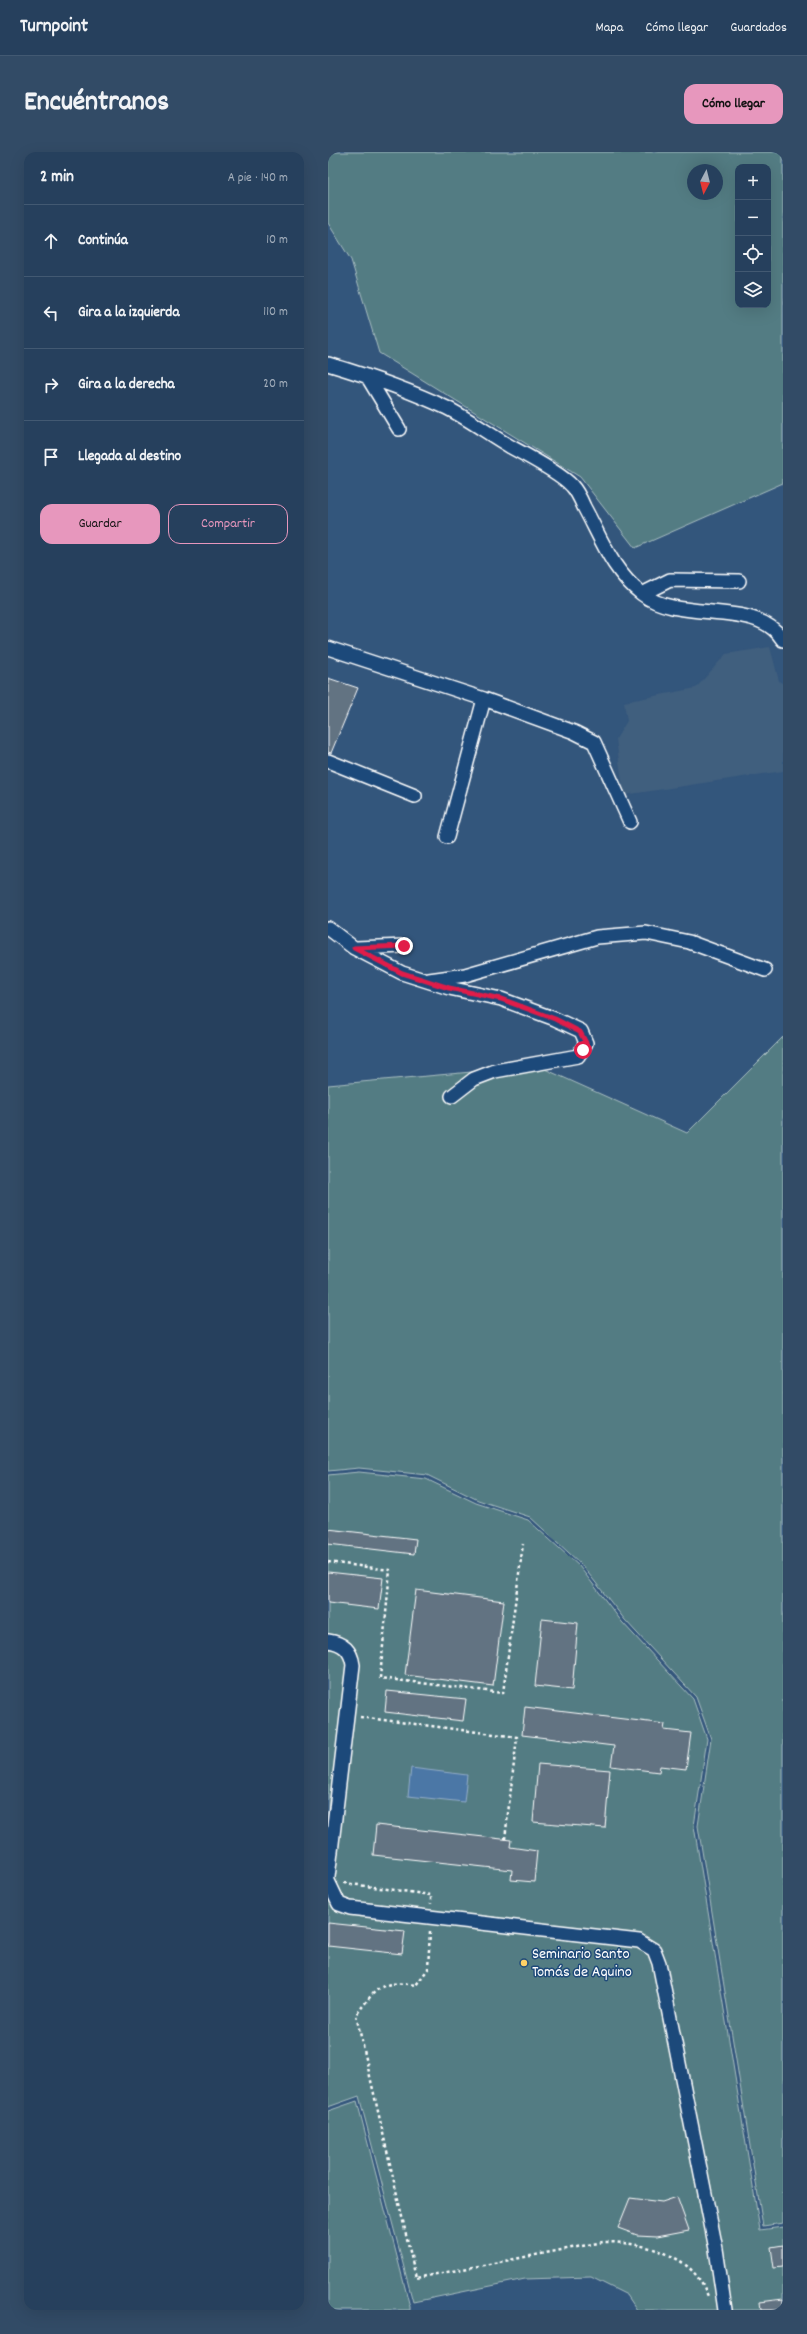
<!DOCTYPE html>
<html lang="es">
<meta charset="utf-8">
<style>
body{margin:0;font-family:Dekko,sans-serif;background:#324b66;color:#f1f3f6}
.controls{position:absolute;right:12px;top:12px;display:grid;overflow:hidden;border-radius:8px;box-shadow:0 4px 16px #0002}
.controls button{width:36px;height:36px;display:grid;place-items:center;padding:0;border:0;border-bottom:1px solid #425972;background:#26405d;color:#f1f3f6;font:20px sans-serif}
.compass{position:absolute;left:359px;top:12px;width:36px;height:36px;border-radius:50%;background:#26405d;box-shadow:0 4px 16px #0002;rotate:187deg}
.stop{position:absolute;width:12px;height:12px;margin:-9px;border:3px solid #e11d48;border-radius:50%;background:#fff}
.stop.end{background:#e11d48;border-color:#fff;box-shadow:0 1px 4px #0008}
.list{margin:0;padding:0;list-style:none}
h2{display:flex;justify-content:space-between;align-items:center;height:52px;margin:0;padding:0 16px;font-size:17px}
h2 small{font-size:13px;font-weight:400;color:#a4afbc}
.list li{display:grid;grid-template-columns:26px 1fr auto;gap:12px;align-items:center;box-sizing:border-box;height:72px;padding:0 16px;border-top:1px solid #425972}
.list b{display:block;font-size:15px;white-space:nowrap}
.list em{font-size:13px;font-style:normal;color:#a4afbc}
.actions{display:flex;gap:8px;padding:12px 16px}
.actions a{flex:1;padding:9px 0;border:1px solid #e797bd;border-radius:12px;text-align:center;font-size:14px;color:#e797bd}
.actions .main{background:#e797bd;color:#111}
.icon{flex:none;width:22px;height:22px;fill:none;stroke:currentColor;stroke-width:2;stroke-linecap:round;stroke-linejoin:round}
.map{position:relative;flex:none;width:455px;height:2158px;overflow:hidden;border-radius:12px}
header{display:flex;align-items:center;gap:24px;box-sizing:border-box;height:56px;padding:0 20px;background:#26405d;border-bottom:1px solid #425972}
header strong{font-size:19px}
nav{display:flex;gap:22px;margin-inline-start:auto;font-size:14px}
.intro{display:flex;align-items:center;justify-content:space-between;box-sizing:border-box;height:96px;padding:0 24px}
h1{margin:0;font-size:28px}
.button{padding:10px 18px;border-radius:12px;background:#e797bd;color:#111;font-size:14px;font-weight:700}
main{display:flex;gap:24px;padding:0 24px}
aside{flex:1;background:#26405d;border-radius:12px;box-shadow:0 4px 16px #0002}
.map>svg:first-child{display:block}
.built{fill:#415f7e}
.green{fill:#537c83;stroke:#a9bec1;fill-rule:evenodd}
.water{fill:#4b77a6;stroke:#93adca}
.building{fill:#627382;stroke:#fff}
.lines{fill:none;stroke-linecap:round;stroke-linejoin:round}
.minor-casing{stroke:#fff;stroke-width:16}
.path{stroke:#fff;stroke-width:2.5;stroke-dasharray:3 3;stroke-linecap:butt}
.minor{stroke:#1f4a7a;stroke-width:13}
.route{stroke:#e11d48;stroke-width:5}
.poi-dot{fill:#ffd166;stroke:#1f4a7a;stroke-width:1.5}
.labels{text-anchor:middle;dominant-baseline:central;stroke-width:3;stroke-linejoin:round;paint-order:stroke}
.poi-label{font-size:16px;fill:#fff;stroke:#1f4a7a;text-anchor:start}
</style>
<header>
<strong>Turnpoint</strong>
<nav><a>Mapa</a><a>Cómo llegar</a><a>Guardados</a></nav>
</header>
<div class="intro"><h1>Encuéntranos</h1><a class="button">Cómo llegar</a></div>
<main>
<aside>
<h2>2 min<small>A pie · 140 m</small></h2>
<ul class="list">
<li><svg class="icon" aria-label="ahead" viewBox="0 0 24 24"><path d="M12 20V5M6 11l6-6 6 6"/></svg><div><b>Continúa</b></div><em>10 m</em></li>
<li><svg class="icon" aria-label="left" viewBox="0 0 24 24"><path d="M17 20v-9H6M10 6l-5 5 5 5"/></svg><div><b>Gira a la izquierda</b></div><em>110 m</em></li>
<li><svg class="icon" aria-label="right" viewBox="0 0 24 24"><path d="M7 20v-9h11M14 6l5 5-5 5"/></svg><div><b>Gira a la derecha</b></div><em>20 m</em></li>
<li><svg class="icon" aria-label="arrive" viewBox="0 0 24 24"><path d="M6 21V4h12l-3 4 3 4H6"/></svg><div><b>Llegada al destino</b></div></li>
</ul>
<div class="actions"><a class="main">Guardar</a><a>Compartir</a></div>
</aside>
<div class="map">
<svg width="455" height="2158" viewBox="0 0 455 2158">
<rect width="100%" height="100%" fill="#33567c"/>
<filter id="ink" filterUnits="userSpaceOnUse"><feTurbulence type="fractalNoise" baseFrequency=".025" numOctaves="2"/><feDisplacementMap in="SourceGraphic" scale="8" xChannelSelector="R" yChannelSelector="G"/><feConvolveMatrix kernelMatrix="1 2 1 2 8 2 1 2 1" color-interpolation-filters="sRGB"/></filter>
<g filter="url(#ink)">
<!-- built -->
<path class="built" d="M 442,495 L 451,529 L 455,532 L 455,619 L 296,643 L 288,587 L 299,569 L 296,550 L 368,536 L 398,502 Z"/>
<!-- green -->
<path class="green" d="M 0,0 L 455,0 L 455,331 L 307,396 L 252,325 L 51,201 L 23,108 L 0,71 ZM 410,15 L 440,15 L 440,153 L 410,153 ZM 365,18 L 389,18 L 389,42 L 365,42 Z
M 455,885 L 455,2071 L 435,2074 L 370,1674 L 383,1587 L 368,1545 L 297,1468 L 253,1412 L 202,1365 L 150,1348 L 99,1323 L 31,1316 L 0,1319 L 0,933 L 210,914 L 359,981 Z
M 31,1320 L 98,1327 L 148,1351 L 200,1368 L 251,1414 L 294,1470 L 365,1547 L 379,1587 L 366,1674 L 432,2078 L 455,2075 L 455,2158 L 309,2158 L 299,2143 L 263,2125 L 197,2127 L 85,2150 L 31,1944 L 0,1955 L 0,1323 Z
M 29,1949 L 82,2155 L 82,2158 L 0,2158 L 0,1959 Z"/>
<!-- water -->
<path class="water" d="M 83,1616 L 139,1623 L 136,1650 L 80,1644 Z"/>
<!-- building -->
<path class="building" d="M 0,526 L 30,536 L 3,601 L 0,600 Z
M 0,1377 L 88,1387 L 86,1402 L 0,1392 Z
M 0,1420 L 55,1426 L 51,1457 L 0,1451 Z
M 88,1438 L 176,1449 L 165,1534 L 77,1523 Z
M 214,1467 L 250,1471 L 244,1538 L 207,1534 Z
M 59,1539 L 138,1547 L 135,1569 L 57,1560 Z
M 197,1555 L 337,1572 L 336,1578 L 363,1581 L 358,1617 L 332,1614 L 331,1620 L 283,1614 L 286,1594 L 194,1583 Z
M 210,1612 L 282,1618 L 277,1676 L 205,1670 Z
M 48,1673 L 183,1688 L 182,1695 L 209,1699 L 206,1730 L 183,1728 L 184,1718 L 45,1703 Z
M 0,1771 L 77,1779 L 74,1802 L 0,1794 Z
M 349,2045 L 361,2078 L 329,2084 L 309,2083 L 290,2076 L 302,2046 L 334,2050 Z
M 455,2093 L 455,2115 L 446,2116 L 443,2095 Z
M 455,2147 L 455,2158 L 433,2158 L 432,2150 Z"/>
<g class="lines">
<defs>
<path id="minor" d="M 0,212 C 40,224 81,238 119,256 C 141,267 162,283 183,295 C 198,303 234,322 244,334 C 249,339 253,348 256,355 C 273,386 284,419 314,442 C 353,472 429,446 455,488
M 39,224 L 71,277
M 314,442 L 342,428 L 411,429
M 0,496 L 156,547 L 246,580 L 266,590 L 302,670
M 0,609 L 87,644
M 119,685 L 156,547
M 0,776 L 26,796 L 74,821 L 121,836 L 173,847 L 227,867 L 253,879 L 258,891 L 250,904 L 167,919 L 146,927 L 124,944
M 28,796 L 76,794
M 101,828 L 137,823 L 269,785 L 318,781 L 361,790 L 437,818
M 0,1489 C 15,1491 23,1498 25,1513 L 0,1725
M 0,1729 L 11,1752 L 22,1756 L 311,1789 L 326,1798 L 331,1811 L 388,2097 L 397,2158"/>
</defs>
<!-- minor casing -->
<use href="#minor" class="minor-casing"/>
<!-- path -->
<path class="path" d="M 0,1410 L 62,1418 L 52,1526 L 175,1541 L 195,1392
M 32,1565 L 189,1585 L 177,1687
M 16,1731 L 103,1743 L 103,1752
M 102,1779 L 100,1817 L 88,1833 C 51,1828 49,1836 28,1863 L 88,2126 L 275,2090 C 307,2090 351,2098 371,2127 C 375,2131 377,2138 380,2144"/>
<!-- minor -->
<use href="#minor" class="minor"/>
</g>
</g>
<g class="lines" filter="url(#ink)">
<!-- route -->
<path class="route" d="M 76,794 L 26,796 L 74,821 L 121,836 L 173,847 L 227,867 L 252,880 L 258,891 L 255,898"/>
</g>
<!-- markers -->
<circle class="poi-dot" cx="196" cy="1811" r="4"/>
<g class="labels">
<!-- poi labels -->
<g class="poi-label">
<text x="204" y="1802">Seminario Santo<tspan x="204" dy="18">Tomás de Aquino</tspan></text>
</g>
</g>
</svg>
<div class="controls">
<button>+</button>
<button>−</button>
<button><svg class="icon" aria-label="locate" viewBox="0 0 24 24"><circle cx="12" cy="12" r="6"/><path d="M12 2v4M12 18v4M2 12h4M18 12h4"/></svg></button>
<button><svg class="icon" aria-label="layers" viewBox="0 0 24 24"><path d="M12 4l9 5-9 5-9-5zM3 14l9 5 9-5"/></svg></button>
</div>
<svg class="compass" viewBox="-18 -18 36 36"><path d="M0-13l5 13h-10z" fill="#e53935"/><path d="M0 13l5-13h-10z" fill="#a4afbc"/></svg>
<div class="stop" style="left:255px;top:898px"></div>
<div class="stop end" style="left:76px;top:794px"></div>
</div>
</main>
